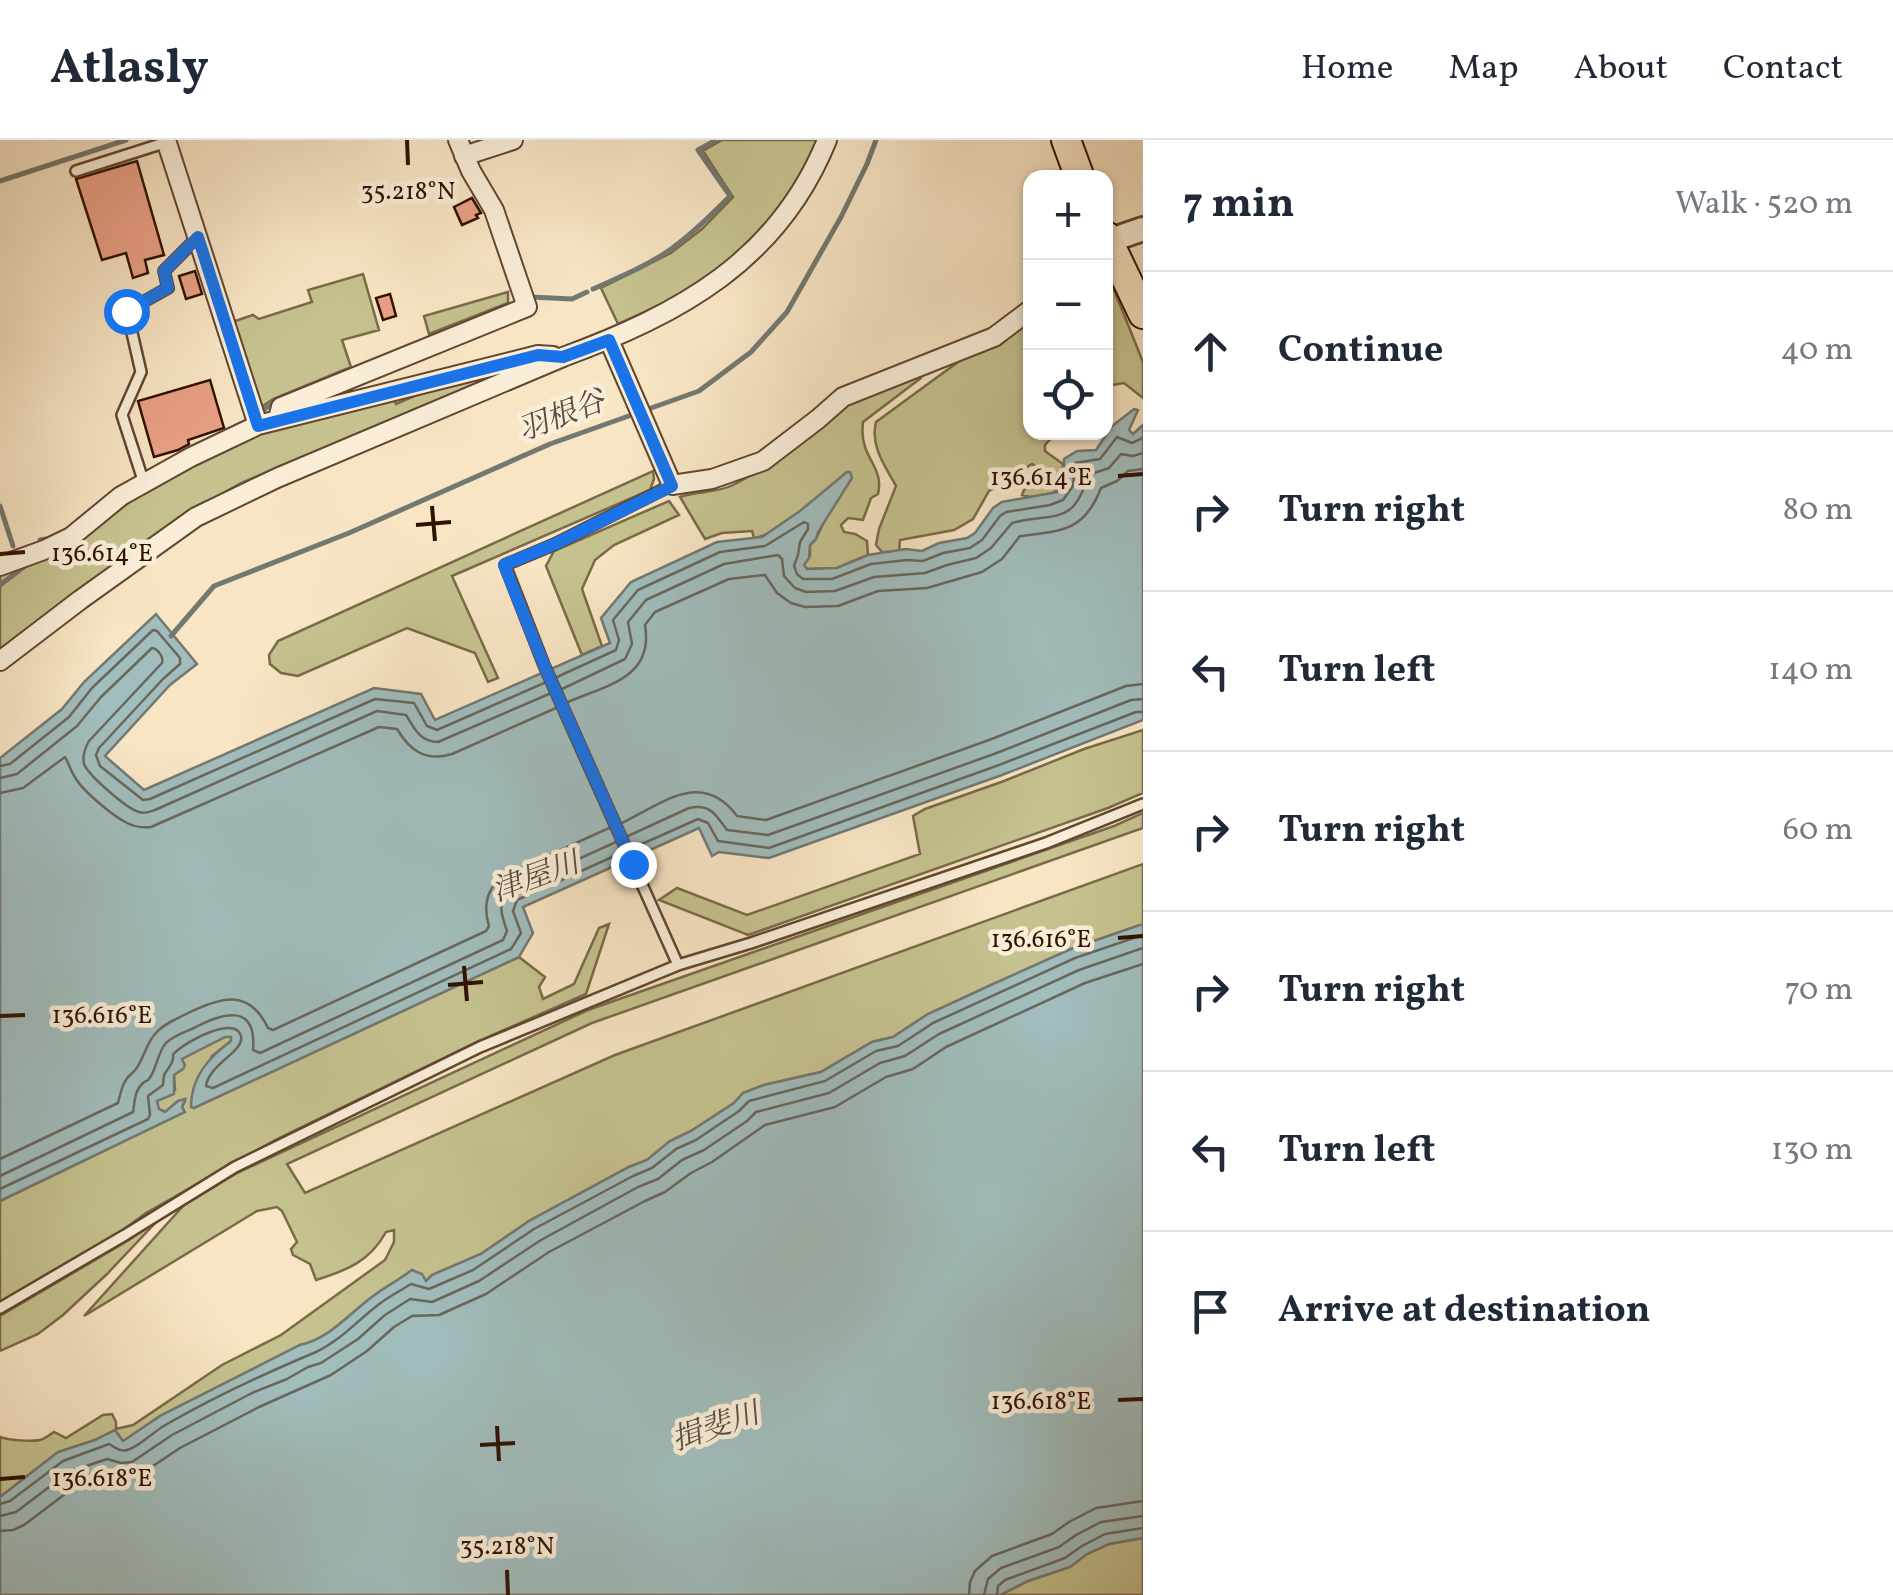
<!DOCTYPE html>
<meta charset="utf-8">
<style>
body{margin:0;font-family:Vollkorn,"Noto Serif JP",serif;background:#f2f2f3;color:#1f2937}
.controls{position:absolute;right:30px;top:30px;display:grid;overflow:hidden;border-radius:20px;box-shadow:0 2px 8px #0004}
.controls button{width:90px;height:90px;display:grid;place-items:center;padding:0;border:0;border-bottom:2px solid #e0e1e3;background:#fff;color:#1f2937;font:50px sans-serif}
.stop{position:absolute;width:30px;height:30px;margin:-22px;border:8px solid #1a73e8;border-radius:50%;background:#fff}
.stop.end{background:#1a73e8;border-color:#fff;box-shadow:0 2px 10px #0008}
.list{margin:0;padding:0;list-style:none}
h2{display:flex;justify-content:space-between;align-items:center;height:130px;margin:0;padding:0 40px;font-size:42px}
h2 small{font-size:32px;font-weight:400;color:#747a83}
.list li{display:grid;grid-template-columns:65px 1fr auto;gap:30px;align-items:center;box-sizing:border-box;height:160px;padding:0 40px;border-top:2px solid #e0e1e3}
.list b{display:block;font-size:38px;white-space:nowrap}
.list em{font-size:32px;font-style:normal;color:#747a83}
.icon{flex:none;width:55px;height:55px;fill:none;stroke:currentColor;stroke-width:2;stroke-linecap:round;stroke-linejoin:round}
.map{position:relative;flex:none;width:1143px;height:1455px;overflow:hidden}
header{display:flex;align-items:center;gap:60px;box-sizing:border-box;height:140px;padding:0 50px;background:#fff;border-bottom:2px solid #e0e1e3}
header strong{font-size:48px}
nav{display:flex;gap:55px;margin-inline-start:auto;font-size:35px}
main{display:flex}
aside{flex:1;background:#fff}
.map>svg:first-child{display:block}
.green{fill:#c5c28f;stroke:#7a6a48;stroke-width:2.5}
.water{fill:#a1bdbd;stroke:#737871;stroke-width:2.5}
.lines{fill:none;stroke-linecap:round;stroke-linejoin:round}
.shore{stroke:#68675e;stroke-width:2.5}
.stream{stroke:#737871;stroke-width:5}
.building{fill:#e9a085;stroke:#2f1100;stroke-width:2.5}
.service-casing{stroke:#614631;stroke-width:14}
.minor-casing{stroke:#614631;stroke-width:22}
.tertiary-casing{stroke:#614631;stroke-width:28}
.primary-casing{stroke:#2f1100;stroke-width:32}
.service{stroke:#faeed9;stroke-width:9}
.minor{stroke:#faeed9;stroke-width:18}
.tertiary{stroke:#faeed9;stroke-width:22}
.primary{stroke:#f8e5c4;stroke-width:28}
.route{stroke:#1a73e8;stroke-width:12}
.ticks{fill:none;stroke:#2f1100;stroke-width:4}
.labels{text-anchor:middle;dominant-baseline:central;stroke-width:9;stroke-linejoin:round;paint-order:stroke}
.water-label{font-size:30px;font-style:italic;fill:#574d42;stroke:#faeed9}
.ticks-label{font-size:25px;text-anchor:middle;fill:#2f1100;stroke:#faeed9;stroke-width:9;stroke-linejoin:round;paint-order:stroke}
</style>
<header>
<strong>Atlasly</strong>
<nav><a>Home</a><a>Map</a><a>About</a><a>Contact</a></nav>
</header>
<main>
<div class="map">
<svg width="1143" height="1455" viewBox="0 0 1143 1455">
<rect width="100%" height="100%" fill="#f8e5c4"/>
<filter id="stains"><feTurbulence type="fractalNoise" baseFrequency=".002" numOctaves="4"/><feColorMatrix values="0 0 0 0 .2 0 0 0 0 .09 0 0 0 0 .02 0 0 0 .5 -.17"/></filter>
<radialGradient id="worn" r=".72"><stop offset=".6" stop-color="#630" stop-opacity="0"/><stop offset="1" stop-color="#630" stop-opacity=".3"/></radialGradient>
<!-- green -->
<path class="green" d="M 722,0 L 817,0 C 777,94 710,146 618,184 L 601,148 L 671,113 L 702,89 L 733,57 L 703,11 Z
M 363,134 L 379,190 L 342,200 L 351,227 L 273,259 L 260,268 L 229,183 L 253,175 L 259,179 L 312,162 L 308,150 Z
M 1106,134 L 1110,140 L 1143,222 L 1143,258 L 1124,243 L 1112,245 L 1106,249 Z
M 508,152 L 508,163 L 429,194 L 424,176 Z
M 1030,180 L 1030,292 L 1056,293 L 1045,305 L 1045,311 L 1063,324 L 1061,347 C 1052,356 1034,360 1022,355 L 1024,350 L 1038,341 L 1038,328 L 1032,324 L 989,351 L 973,379 L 954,390 L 900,400 L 899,412 L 882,412 L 876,405 L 879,389 L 896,346 C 885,326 870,306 876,282 L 969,214 L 1000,205 Z
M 528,222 L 241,343 L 191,371 L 0,513 L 0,431 L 73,406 L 137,356 L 196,322 L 262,292 L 392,255 L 396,264 L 437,246 Z
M 920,233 L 921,238 L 863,282 C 862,290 862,298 865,307 C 871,324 883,334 878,354 L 871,358 L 863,380 L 848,378 L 841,385 L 844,392 L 855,394 L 867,401 L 868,415 L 837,428 L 807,429 L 803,425 L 810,415 L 810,405 L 816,399 L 847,332 C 826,350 780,395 754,398 L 752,391 L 722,393 L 705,399 L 680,357 C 696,351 718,353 733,345 C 775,324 808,288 848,264 C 869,250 897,243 920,233 Z
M 653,331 L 654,339 L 650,350 L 452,436 L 498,538 L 488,542 L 475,513 L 407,488 L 298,536 L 281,533 L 270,524 L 269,515 L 278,501 Z
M 669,361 L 679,375 L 614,405 L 595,420 L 582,449 L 602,506 L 582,515 L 546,426 L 554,411 Z
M 1143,590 L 1143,653 L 1108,668 L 748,795 L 659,760 L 677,748 L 747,775 L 920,714 L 913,676 L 925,669 L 1004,641 L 1084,609 Z
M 1143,673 L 1143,688 L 592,883 L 287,1024 L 305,1053 L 615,915 L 1143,724 L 1143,784 L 1071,809 L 928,874 L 893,897 L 872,902 L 821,932 L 764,945 L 743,953 L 734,963 L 691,991 L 670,1001 L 647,1020 L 629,1027 L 529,1081 L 481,1114 L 432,1135 L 426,1141 L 412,1130 C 399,1140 385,1147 372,1157 C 349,1174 329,1199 300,1205 L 160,1276 L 123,1302 L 115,1290 L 95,1300 L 58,1312 L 0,1357 L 0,1297 C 7,1300 32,1302 40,1300 C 45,1299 49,1295 54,1292 L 66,1298 L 103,1275 L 112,1274 L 116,1282 L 116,1289 L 133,1285 L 222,1225 L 281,1195 L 385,1120 L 394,1102 L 394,1090 L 386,1092 C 370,1121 348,1130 316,1140 L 310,1124 L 293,1115 L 291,1109 L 297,1102 L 282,1071 L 277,1067 L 257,1071 L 84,1176 L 184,1065 L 237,1033 L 588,870 L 1114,686 Z
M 609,784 L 586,854 L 479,901 L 275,1000 L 146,1073 L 123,1090 L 0,1163 L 0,1061 L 184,972 L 182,967 L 185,961 L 178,961 L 166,972 L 158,969 L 157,960 L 175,950 L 174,934 L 183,929 L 181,919 L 225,897 L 231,896 L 231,901 L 212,916 L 192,962 L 194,968 L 519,817 L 545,837 L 539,847 L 543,859 L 574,844 L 599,788 Z
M 159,1079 L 107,1134 L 63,1175 L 38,1194 L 0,1211 L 0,1176 L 129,1100 Z
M 1143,1398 L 1143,1455 L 1000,1455 L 1028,1441 L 1070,1427 L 1087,1414 L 1109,1404 Z"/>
<!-- water -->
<path class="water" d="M 1134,269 L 1138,270 L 1129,290 L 1133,294 L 1143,285 L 1143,580 L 1002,635 L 769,718 L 719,712 L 712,716 L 699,688 L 523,767 L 533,793 L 519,817 L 194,968 L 191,967 C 191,938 207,919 231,901 L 231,897 L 225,897 L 182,919 L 185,925 L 183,929 L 174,935 L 174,954 L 157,961 L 159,969 L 165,972 L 178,961 L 185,959 L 182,967 L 185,972 L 0,1061 L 0,618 L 62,569 L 84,542 L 156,474 L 197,524 L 170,545 L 105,616 L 144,650 L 374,548 L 421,554 L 435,580 L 610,503 L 601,478 L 631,442 L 717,402 L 762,397 L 800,371 L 847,332 L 850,332 L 852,338 L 818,392 L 816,399 L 810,405 L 809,418 L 804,425 L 807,429 L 837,428 L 868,415 L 906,409 L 922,411 L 939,403 L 967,398 L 975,393 L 993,368 L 1002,362 L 1057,352 L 1063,342 L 1064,319 L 1077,311 L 1096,310 L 1112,286 Z
M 1143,784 L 1143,1398 L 1109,1404 L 1087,1414 L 1070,1427 L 1028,1441 L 1000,1455 L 0,1455 L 0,1357 L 58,1312 L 95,1300 L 115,1290 L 123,1301 L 160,1276 L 300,1205 C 329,1199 349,1174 372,1157 C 385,1147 399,1140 412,1130 L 422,1134 L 426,1141 L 432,1135 L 481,1114 L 529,1081 L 629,1027 L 647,1020 L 670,1001 L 691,991 L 734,963 L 743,953 L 764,945 L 821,932 L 872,902 L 893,897 L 928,874 L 993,844 L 1071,809 Z"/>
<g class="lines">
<!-- shore -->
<path class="shore" d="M 557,537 L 616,510 L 619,500 L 613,480 L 638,450 L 720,412 L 765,406 L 804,382 L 808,384 L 808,389 L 800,402 L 798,415 L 794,426 L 797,434 L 803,439 L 832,439 L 871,424 L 907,420 L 923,421 L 943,413 L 970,408 L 982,400 L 1000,376 L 1006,372 L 1050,365 L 1063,360 L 1073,346 L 1075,323 L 1100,319 L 1117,297 L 1132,303 L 1143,298
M 562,549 L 625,519 L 632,504 L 628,482 L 646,460 L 724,424 L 778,415 L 782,419 L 784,436 L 795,448 L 806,452 L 835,451 L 874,437 L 925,433 L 947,425 L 976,418 L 991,408 L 1012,383 C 1054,372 1074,387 1088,335 L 1109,328 L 1121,314 L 1133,316 L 1143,313
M 568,562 C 607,545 654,538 645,485 L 655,472 L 729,439 L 765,435 L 777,453 L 791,463 L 805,467 L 838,466 L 878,451 L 927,448 L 982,432 L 1002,419 L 1020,396 C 1061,391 1084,392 1101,348 L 1117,341 L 1128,331 L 1143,329
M 0,626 L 10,624 L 69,577 L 92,548 L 153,490 L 157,491 L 180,518 L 180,524 L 163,539 L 99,608 L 96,615 L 100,626 L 143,660 L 150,659 L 375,559 L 414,563 L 427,586 L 437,590 L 544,543
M 0,638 L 17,634 L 77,586 L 101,557 L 152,508 C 158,509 164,517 162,523 L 89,601 C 85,608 82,615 84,624 C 88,635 127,669 139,672 C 146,674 148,672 155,670 L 377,571 L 406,575 C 415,589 419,601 438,602 L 549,554
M 0,653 L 23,648 L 65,617 C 69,624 71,632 76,639 C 84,652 113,676 127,683 C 135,687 142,688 151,687 L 379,587 L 397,589 C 410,611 426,622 452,614 L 556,568
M 622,683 C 663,663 702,629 737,676 L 766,680 L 989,600 L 1126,546 L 1143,544
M 628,696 L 689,668 C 710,663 716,675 727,690 L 768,695 L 994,614 L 1131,560 L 1143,559
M 633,708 L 698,679 L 708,683 L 718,701 L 769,708 L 999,625 L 1136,572 L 1143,572
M 0,1019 L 118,963 C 120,956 121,947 126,940 C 128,936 133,933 136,929 C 144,918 146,904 155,894 C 163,884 177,879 188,873 C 221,857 249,848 268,888 L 273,890 L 486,791 L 489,786 C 483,767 486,751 501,737 L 609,688
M 0,1036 L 133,972 C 135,962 134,951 143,943 C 145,941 148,941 149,939 C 157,929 157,913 166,903 C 173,896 185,892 194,888 C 222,873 257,862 253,910 L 260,913 L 503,800 L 507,791 C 502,776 497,765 508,751 L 616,702
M 0,1049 L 148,979 L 150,975 L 148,956 L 163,945 C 164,930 165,935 171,924 C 177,913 168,918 178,910 C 188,901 235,875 241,896 C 245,911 209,924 206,946 L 213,948 L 511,809 L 521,793 L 513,771 L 517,760 L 621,713
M 0,1364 L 10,1361 L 63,1321 L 109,1304 C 116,1308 121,1313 130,1309 C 144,1303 155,1290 169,1283 C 216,1256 266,1233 316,1212 C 340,1201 358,1180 378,1165 C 388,1157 400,1151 411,1144 L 429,1149 L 473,1130 L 534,1089 L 633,1036 L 652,1028 L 676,1009 L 696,1000 L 739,971 L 749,961 L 825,941 L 876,911 L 898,906 L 933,883 L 1075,818 L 1143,795
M 0,1376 L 16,1372 L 69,1332 L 107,1319 L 121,1323 L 132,1322 L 172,1295 L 252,1253 L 287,1239 L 308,1227 L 321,1223 L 358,1199 L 385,1175 L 410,1159 L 432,1162 L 479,1141 L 541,1100 L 638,1047 L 658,1039 L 682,1020 L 704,1010 L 747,981 L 756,972 L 829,953 L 880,923 L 905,916 L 939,894 L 1079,830 L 1143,808
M 0,1391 L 13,1390 L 24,1385 L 77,1345 L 107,1335 L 127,1338 L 141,1334 L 180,1308 L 259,1267 L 331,1235 L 367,1211 L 394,1187 L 412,1176 L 439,1175 L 486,1154 L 549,1112 L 645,1061 L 665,1052 L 691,1033 L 712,1022 L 765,985 L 835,967 L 886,937 L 913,929 L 946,907 L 1085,843 L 1143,824
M 969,1455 L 970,1442 L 975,1431 L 992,1416 L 1052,1394 L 1069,1382 L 1096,1368 L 1143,1361
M 984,1455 L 988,1439 L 1001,1428 L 1059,1407 L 1076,1395 L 1101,1382 L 1143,1376
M 997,1455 L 998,1446 L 1005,1440 L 1065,1418 L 1082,1406 L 1105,1394 L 1143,1388"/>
<!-- stream -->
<path class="stream" d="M 0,41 L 126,0
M 593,149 C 620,137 647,126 671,109 C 693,93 711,75 730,56 L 698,10 L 716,0
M 531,157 L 572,159 L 587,152
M 261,271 L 276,262
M 0,366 L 13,406
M 40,400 L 46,399
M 0,445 L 29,423
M 171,496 L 214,446 L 349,393 L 550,304 L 699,251 L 751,212 L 787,172 L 841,77 L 867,24 L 876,0"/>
</g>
<!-- building -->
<path class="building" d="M 137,21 L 164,115 L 145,120 L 148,133 L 133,138 L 126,113 L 102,120 L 76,39 Z
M 472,58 L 481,73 L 476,75 L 478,78 L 462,85 L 454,67 Z
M 195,131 L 202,154 L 186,159 L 179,136 Z
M 390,154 L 396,176 L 383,180 L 376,158 Z
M 210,240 L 224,288 L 188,300 L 189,304 L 178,310 L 154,317 L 138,261 Z"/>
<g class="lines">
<defs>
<path id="service" d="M 76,31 L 167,2
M 144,343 L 122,275 L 141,232 L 127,171 L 168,148 L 164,131 L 197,98
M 672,345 L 555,404 L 505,425 L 544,525 L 678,825
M 0,1168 L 125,1095 L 235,1027 L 480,907 L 678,825 L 751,803 L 1046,703 L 1143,664"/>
<path id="minor" d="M 166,0 L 258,285
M 464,16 L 513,0
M 609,200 L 672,345 L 712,339 L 763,321 L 818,279 L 843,257 L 994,197 L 1030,170
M 278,279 L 281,267 L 527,167 L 494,70 L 471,31 L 458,0
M 0,426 L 44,410 L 71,397 L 121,356 L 191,317 L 258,285 L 538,215 L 553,216
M 0,521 L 80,460 L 196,377 L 277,338 L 563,217 C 680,174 778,121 827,0"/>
<path id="tertiary" d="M 1108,101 L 1143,89"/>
<path id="primary" d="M 1066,0 L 1080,38
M 1106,96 L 1143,174"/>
</defs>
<!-- service casing -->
<use href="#service" class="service-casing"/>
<!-- minor casing -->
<use href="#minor" class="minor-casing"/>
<!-- tertiary casing -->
<use href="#tertiary" class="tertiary-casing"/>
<!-- primary casing -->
<use href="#primary" class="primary-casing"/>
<!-- service -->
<use href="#service" class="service"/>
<!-- minor -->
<use href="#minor" class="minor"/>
<!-- tertiary -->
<use href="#tertiary" class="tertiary"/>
<!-- primary -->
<use href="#primary" class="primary"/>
</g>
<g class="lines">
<!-- route -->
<path class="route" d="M 126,171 L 168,148 L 164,131 L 198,97 L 258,286 L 538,215 L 563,217 L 609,200 L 672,346 L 555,404 L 504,425 L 544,525 L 633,724"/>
</g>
<!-- ticks -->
<path class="ticks" d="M 407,0 L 408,25M 1118,336 L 1143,334M 432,366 L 435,401M 416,385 L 451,382M 0,414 L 25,412M 1118,798 L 1143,796M 464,826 L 467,861M 448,845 L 483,842M 0,876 L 25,875M 1118,1260 L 1143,1259M 497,1286 L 499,1321M 480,1305 L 515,1303M 0,1339 L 25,1337M 507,1430 L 508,1455"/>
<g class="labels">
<!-- water labels -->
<g class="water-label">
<text transform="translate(562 277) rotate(-21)">羽根谷</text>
<text transform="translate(536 738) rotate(-20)">津屋川</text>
<text transform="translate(716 1288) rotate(-19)">揖斐川</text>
</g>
</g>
<g class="ticks-label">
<text x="408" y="59">35.218°N</text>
<text x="1041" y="345">136.614°E</text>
<text x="102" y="421">136.614°E</text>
<text x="1041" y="807">136.616°E</text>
<text x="102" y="883">136.616°E</text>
<text x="1041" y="1269">136.618°E</text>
<text x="102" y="1346">136.618°E</text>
<text x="507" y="1414">35.218°N</text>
</g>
<rect width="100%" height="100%" filter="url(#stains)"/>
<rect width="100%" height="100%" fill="url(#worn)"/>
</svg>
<div class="controls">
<button>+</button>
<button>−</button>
<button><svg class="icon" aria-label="locate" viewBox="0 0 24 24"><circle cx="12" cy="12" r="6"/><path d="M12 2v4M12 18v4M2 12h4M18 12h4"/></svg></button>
</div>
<div class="stop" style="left:126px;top:171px"></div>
<div class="stop end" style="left:633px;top:724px"></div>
</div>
<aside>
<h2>7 min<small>Walk · 520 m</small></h2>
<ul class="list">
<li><svg class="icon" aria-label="ahead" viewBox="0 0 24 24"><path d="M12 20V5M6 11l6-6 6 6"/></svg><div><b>Continue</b></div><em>40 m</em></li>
<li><svg class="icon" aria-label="right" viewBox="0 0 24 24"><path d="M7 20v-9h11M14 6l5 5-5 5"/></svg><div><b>Turn right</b></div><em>80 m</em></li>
<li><svg class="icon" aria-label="left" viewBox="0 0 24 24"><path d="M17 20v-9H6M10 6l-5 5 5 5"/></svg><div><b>Turn left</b></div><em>140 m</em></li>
<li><svg class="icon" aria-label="right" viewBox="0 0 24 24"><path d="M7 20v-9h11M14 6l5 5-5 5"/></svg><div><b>Turn right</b></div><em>60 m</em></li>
<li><svg class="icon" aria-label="right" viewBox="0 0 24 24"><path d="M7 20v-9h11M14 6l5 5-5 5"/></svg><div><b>Turn right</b></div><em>70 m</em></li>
<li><svg class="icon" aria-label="left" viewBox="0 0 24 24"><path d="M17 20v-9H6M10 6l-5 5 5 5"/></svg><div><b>Turn left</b></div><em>130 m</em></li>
<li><svg class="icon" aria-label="arrive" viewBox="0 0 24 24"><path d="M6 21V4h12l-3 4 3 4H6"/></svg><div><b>Arrive at destination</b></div></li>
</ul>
</aside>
</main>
